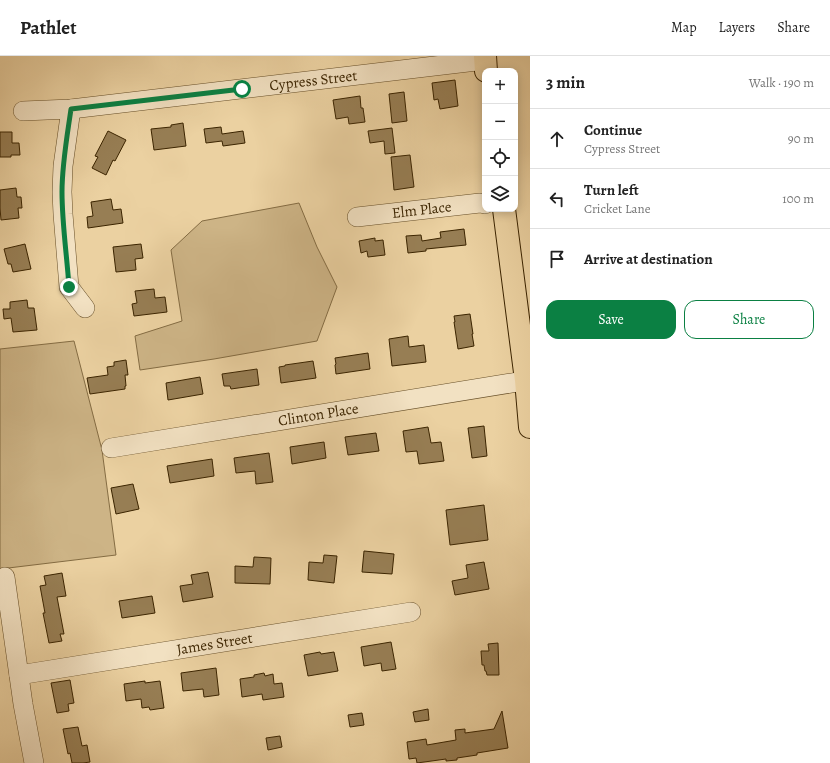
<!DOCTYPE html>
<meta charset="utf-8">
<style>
body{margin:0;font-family:Alegreya,serif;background:#f2f2f2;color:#222}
.controls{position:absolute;right:12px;top:12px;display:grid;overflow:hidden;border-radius:8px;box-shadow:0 2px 10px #0003}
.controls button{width:36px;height:36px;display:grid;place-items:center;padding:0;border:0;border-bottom:1px solid #e0e0e0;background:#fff;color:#222;font:20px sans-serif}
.stop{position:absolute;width:12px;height:12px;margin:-9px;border:3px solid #0b8043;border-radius:50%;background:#fff}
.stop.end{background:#0b8043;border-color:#fff;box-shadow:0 1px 4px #0008}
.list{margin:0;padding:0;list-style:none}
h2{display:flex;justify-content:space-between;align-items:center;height:52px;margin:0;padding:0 16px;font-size:17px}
h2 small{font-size:13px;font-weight:400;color:#767676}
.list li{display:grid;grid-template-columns:26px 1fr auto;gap:12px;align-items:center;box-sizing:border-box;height:60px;padding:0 16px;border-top:1px solid #e0e0e0}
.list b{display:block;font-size:15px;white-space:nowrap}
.list p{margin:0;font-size:13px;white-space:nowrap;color:#767676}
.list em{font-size:13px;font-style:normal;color:#767676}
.actions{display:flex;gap:8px;padding:12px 16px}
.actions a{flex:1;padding:9px 0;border:1px solid #0b8043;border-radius:12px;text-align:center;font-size:14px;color:#0b8043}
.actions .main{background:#0b8043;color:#fff}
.icon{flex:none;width:22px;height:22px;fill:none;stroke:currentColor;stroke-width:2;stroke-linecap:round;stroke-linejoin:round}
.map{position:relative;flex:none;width:530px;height:707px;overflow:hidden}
header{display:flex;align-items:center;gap:24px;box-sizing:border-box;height:56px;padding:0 20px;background:#fff;border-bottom:1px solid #e0e0e0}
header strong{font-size:19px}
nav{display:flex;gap:22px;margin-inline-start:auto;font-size:14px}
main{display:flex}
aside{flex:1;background:#fff}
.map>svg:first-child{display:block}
.green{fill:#cdb486;stroke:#846c43}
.building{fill:#977e54;stroke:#3b2400}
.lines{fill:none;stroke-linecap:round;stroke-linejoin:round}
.minor-casing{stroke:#674f28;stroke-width:20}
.major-casing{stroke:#3b2400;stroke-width:24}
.minor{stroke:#f2e1c2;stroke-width:19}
.major{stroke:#ebd1a1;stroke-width:22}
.route{stroke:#0b8043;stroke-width:5}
.labels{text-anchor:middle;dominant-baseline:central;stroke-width:3.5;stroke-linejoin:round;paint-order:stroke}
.street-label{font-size:15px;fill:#3b2400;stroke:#f2e1c2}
</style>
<header>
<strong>Pathlet</strong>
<nav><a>Map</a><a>Layers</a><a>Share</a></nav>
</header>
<main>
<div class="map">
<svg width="530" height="707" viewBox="0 0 530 707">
<rect width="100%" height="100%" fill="#ebd1a1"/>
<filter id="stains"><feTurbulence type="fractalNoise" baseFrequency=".005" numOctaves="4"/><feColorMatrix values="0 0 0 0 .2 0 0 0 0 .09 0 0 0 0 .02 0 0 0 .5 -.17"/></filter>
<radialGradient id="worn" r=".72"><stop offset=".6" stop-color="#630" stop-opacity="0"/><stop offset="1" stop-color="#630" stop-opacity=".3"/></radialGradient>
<!-- green -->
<path class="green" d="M 299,147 L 317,191 L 337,231 L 317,285 L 214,303 L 140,314 L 135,280 L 182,265 L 171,194 L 202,165 Z
M 74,285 L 102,394 L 116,499 L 0,513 L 0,293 Z"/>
<!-- building -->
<path class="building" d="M 455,24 L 458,50 L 440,53 L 438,43 L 434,44 L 432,27 Z
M 404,36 L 407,65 L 392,67 L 389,38 Z
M 360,40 L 361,52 L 363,52 L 365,66 L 349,68 L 348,61 L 336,63 L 333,44 Z
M 183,67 L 186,90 L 154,94 L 151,73 L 171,71 L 171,69 Z
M 221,71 L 222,78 L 243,75 L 245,87 L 223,90 L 222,85 L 206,87 L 204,73 Z
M 392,72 L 395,97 L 385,98 L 384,85 L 370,87 L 368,75 Z
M 108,75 L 126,84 L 115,105 L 113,104 L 106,119 L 92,112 L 98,101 L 95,100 Z
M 0,76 L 12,76 L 12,87 L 19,87 L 20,99 L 11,99 L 11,101 L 0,101 Z
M 410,99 L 414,131 L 394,134 L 391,101 Z
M 16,132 L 17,141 L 21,141 L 22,152 L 18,152 L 19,162 L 1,164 L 0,152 L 0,134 Z
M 111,143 L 113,154 L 121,153 L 123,167 L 88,172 L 87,161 L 93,160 L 91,146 Z
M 464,173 L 466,189 L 426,193 L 426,195 L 408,197 L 406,180 L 421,179 L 422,185 L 441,182 L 440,176 Z
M 375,182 L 375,185 L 383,184 L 385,199 L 368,201 L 367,195 L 361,197 L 359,185 Z
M 25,188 L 31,213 L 13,216 L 11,208 L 8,208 L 4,193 Z
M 141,188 L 143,202 L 135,203 L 136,214 L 116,216 L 113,191 Z
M 154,233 L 155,242 L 165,241 L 167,256 L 134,260 L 132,248 L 137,247 L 135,235 Z
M 27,244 L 28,252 L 34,252 L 37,274 L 13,276 L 11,262 L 4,263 L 3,253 L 10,253 L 10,246 Z
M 470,258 L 473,278 L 472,278 L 474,290 L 458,293 L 454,266 L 455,266 L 454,260 Z
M 408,280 L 409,291 L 424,289 L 426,306 L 392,310 L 389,283 Z
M 368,297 L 370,313 L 336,318 L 335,309 L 336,308 L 335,302 Z
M 126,304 L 128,319 L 125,319 L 126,330 L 125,330 L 125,333 L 90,338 L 87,322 L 108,319 L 107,311 L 114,310 L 114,306 Z
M 313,305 L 316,322 L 281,327 L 279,311 L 285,310 L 285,309 Z
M 257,313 L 259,329 L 231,333 L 230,330 L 224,330 L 222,318 Z
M 200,321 L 203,338 L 168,344 L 166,327 Z
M 484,370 L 487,400 L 472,402 L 468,372 Z
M 428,371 L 431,387 L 441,386 L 444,405 L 419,408 L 417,395 L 406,396 L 403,375 Z
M 376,377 L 379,395 L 348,399 L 345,381 Z
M 324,386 L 326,402 L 292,408 L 290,391 Z
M 269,397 L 273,426 L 256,428 L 255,415 L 236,417 L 234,402 Z
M 212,403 L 214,420 L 170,427 L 167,410 Z
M 133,428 L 139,453 L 116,458 L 111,432 Z
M 484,449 L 488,484 L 450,489 L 446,454 Z
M 364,495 L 394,498 L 392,518 L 362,516 Z
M 324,499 L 337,500 L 334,527 L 308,524 L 309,506 L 323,507 Z
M 254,501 L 271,502 L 270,528 L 235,527 L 235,510 L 253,511 Z
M 484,506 L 489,533 L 455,539 L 452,525 L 468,522 L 466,509 Z
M 208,516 L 213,541 L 183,546 L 180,530 L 193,528 L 191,519 Z
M 62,517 L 66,540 L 57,541 L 64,578 L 60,578 L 62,585 L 49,587 L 43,557 L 45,557 L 40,530 L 46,529 L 44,520 Z
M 152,540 L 155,557 L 122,562 L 119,545 Z
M 391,586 L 396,613 L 382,615 L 381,607 L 364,610 L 361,591 Z
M 498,587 L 499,619 L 487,619 L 486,615 L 485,615 L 484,609 L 482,609 L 481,595 L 489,595 L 488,588 Z
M 320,596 L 321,598 L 334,596 L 338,615 L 308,620 L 304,599 Z
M 216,612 L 219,639 L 204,641 L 203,633 L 183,635 L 181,617 Z
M 264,617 L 265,620 L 273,618 L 274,628 L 282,627 L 284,641 L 263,644 L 262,638 L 242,641 L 240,623 L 254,621 L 254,619 Z
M 70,624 L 74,647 L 68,648 L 69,655 L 57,657 L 51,627 Z
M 145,625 L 145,627 L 160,625 L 164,652 L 150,654 L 149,651 L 142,652 L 141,643 L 126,645 L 124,628 Z
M 428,653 L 429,664 L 415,666 L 413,656 Z
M 502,655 L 508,692 L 477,697 L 477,699 L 457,702 L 457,704 L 446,705 L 446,703 L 417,707 L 416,702 L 409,703 L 407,686 L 426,683 L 427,689 L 456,684 L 455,674 L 465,673 L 465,677 L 494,673 Z
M 362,657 L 364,669 L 350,671 L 348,659 Z
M 78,671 L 82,690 L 87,689 L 90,706 L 83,707 L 72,707 L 70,697 L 68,698 L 63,673 Z
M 280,680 L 282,691 L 268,694 L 266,682 Z"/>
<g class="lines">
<defs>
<g id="minor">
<path d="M 71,53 L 63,110 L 62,136 L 63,158 L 69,231 L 85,252"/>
<path id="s1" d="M 23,55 L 71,53 L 485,4"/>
<path id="s2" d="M 357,161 L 480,147 L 485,148"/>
<path id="s3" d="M 111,392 L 530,324"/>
<path d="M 5,521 L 23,648 L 34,707"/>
<path id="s4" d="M 19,619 L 411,556"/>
</g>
<path id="major" d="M 485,0 L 486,15
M 504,153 L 526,324 L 530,371"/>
</defs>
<!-- minor casing -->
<use href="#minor" class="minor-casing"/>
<!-- major casing -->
<use href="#major" class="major-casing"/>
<!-- minor -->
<use href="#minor" class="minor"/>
<!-- major -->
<use href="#major" class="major"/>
</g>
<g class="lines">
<!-- route -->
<path class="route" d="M 69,231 C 67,200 62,168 62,136 C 62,108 67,81 71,53 L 242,33"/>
</g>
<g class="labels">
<!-- street labels -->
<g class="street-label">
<text stroke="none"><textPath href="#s1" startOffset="292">Cypress Street</textPath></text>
<text stroke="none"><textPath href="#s2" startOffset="65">Elm Place</textPath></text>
<text stroke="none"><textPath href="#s3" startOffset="210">Clinton Place</textPath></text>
<text stroke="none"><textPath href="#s4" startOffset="198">James Street</textPath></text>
</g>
</g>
<rect width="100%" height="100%" filter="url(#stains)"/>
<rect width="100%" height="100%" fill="url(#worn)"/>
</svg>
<div class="controls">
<button>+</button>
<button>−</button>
<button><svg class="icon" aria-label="locate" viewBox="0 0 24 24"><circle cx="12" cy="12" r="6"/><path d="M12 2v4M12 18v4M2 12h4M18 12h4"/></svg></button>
<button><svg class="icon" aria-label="layers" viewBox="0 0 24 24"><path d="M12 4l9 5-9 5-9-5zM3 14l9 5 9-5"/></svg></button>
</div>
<div class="stop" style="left:242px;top:33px"></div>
<div class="stop end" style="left:69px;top:231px"></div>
</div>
<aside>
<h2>3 min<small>Walk · 190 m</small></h2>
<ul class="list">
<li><svg class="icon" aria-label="ahead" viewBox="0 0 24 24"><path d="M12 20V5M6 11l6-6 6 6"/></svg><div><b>Continue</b><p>Cypress Street</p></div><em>90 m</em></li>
<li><svg class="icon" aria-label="left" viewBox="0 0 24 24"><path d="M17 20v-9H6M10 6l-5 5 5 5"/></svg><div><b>Turn left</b><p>Cricket Lane</p></div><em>100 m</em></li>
<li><svg class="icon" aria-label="arrive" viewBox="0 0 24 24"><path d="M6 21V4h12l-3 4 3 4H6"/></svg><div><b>Arrive at destination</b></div></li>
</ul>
<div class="actions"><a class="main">Save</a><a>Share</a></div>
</aside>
</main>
